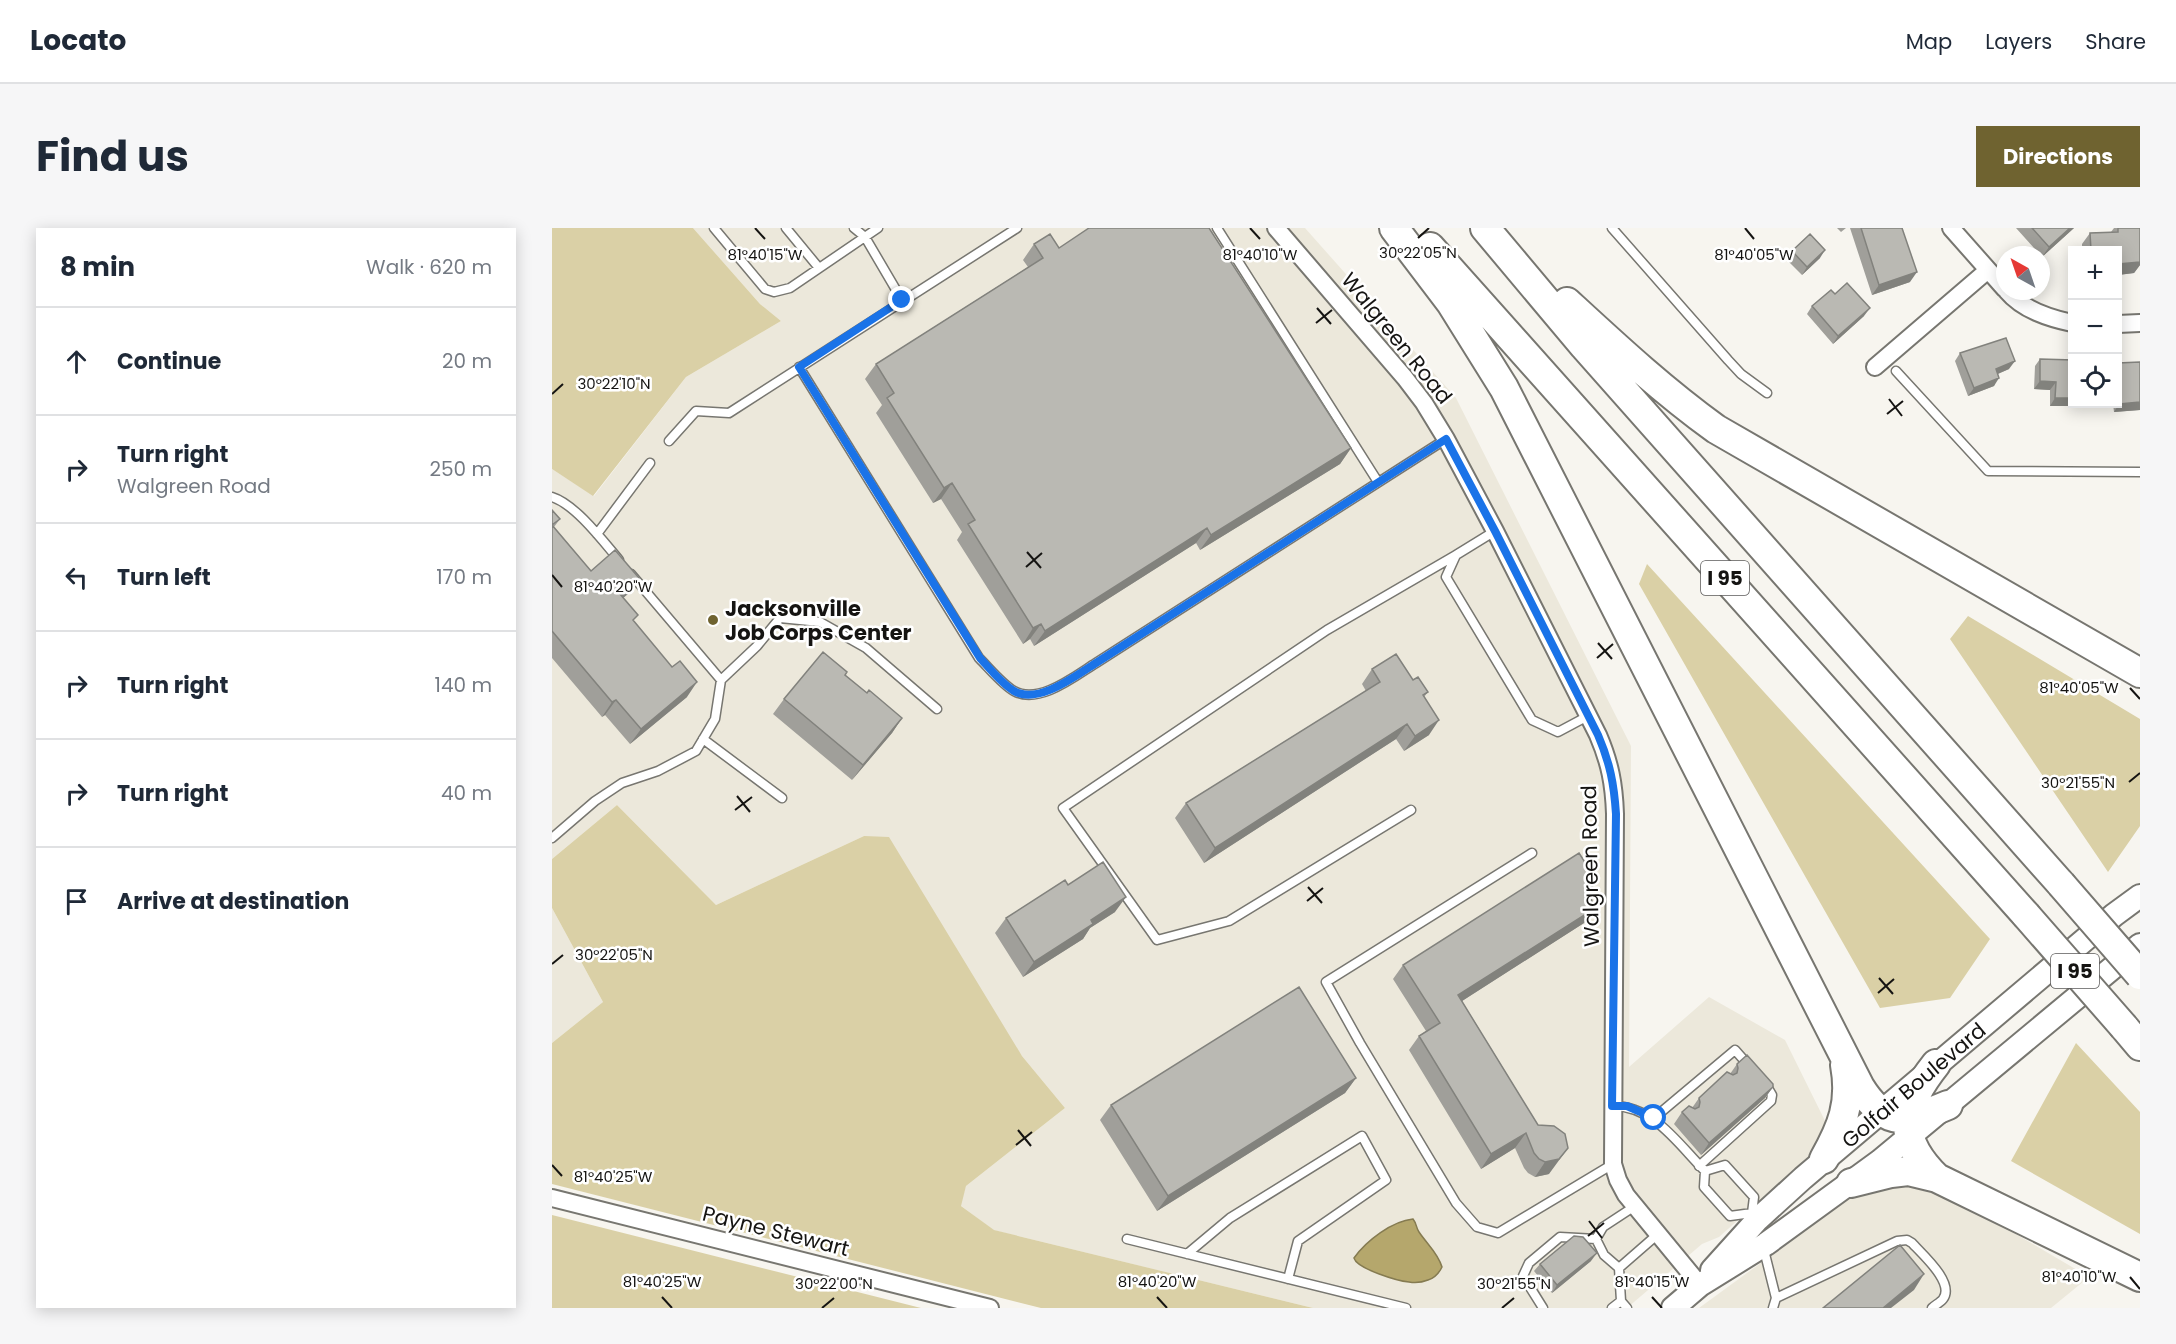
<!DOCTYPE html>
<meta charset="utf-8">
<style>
body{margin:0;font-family:Poppins,sans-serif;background:#f6f6f7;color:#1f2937}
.controls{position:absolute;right:18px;top:18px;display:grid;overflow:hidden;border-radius:0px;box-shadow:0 3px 15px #0003}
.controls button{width:54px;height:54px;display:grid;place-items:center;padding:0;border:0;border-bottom:2px solid #e0e1e3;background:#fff;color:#1f2937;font:30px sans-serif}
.compass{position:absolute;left:1444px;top:18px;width:54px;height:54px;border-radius:50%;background:#fff;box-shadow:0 3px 15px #0003;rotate:320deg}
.stop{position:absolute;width:18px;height:18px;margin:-14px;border:4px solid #1a73e8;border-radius:50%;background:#fff}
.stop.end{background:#1a73e8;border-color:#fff;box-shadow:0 2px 6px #0008}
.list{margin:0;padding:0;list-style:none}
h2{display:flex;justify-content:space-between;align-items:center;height:78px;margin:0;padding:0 24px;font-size:26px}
h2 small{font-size:20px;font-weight:400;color:#747a83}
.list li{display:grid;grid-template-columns:39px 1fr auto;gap:18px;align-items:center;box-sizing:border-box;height:108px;padding:0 24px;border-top:2px solid #e0e1e3}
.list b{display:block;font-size:22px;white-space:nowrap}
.list p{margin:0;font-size:20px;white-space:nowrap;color:#747a83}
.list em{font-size:20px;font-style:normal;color:#747a83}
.icon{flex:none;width:33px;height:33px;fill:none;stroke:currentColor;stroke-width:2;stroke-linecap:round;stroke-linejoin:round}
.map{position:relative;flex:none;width:1588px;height:1080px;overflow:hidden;border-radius:0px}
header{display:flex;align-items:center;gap:36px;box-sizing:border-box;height:84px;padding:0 30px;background:#fff;border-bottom:2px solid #e0e1e3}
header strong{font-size:28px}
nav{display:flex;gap:33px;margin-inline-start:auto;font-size:21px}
.intro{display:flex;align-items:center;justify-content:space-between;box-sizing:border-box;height:144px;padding:0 36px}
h1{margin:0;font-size:42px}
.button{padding:15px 27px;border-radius:0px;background:#6f6330;color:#fff;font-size:21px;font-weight:700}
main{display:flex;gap:36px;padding:0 36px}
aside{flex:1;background:#fff;border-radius:0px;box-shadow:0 3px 15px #0003}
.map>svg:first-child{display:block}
.built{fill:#ece8db}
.green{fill:#dad0a6}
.water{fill:#b5a76c;stroke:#857b51;stroke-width:1.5}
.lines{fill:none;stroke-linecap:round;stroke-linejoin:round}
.lane-casing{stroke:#777670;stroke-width:11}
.street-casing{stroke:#777670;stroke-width:20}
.secondary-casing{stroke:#777670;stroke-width:26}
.highway-casing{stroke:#777670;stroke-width:32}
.lane{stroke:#fff;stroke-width:8}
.street{stroke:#fff;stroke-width:16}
.secondary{stroke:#fff;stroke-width:22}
.highway{stroke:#fff;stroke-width:28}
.highway-bridge-casing{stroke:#777670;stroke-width:32;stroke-linecap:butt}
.highway-bridge{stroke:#fff;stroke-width:28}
.wall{fill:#a09f9a}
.shaded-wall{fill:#82827d}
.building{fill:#bab9b3;stroke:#82827d;stroke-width:1.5}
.route{stroke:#1a73e8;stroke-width:8}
.ticks{fill:none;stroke:#151412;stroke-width:2}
.poi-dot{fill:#6f6330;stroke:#fff;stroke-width:2}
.labels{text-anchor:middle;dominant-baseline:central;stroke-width:5;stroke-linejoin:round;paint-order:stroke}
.shield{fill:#fff;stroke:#5b5a59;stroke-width:1.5}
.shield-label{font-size:20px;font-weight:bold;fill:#151412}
.street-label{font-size:21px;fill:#151412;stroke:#fff}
.poi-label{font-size:21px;font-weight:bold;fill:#151412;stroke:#fff;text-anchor:start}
.ticks-label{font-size:15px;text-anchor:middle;fill:#151412;stroke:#fff;stroke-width:5;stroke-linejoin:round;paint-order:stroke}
</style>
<header>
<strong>Locato</strong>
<nav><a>Map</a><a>Layers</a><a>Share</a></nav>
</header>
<div class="intro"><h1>Find us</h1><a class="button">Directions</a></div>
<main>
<aside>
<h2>8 min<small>Walk · 620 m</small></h2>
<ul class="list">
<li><svg class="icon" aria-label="ahead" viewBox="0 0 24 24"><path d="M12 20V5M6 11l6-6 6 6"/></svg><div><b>Continue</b></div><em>20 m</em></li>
<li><svg class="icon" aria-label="right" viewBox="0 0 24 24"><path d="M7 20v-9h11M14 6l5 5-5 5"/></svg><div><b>Turn right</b><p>Walgreen Road</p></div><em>250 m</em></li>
<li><svg class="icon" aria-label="left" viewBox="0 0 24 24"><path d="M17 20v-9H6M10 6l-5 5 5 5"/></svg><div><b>Turn left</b></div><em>170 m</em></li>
<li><svg class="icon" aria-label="right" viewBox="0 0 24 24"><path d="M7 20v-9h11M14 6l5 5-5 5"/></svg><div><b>Turn right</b></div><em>140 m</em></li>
<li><svg class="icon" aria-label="right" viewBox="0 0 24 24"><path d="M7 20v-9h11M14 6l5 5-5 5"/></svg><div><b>Turn right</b></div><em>40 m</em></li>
<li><svg class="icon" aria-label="arrive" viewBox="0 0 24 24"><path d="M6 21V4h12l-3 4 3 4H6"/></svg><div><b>Arrive at destination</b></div></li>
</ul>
</aside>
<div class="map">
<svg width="1588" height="1080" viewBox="0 0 1588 1080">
<rect width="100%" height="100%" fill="#f7f5ef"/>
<!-- built -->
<path class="built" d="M 141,0 L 753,0 L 904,170 L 1079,518 L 1077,839 L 1157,769 L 1233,812 L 1279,905 L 1256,930 L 1167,1009 L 1150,1016 L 1075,1080 L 761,1080 L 441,1002 L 408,977 L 414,958 L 513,880 L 470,828 L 312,608 L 164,677 L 65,577 L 0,631 L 0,241 L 42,268 L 134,149 L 229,93 L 208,76 Z
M 0,680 L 51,774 L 0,815 Z
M 1343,952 L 1389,962 L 1537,1049 L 1499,1080 L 1147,1080 L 1302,967 Z"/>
<!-- green -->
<path class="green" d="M 0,0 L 141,0 L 208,76 L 229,93 L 134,149 L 41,268 L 0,241 Z
M 1095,336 L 1438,711 L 1398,770 L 1328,780 L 1087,356 Z
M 1416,388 L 1588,491 L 1588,598 L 1556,644 L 1398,411 Z
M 65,577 L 164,677 L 312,608 L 337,609 L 470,828 L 513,880 L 414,958 L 409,978 L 442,1002 L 761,1080 L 489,1080 L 0,956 L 0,815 L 51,774 L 0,680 L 0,631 Z
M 1524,815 L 1588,884 L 1588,1006 L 1459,933 Z
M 0,987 L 369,1080 L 0,1080 Z"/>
<!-- water -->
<path class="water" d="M 861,991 C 865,996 864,1000 867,1004 C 875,1016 886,1025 890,1039 C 887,1045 883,1050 876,1052 C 871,1054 863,1055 857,1054 C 846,1053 805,1041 802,1030 C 814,1013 840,993 861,991 Z"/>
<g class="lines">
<defs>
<path id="lane" d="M 162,0 L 213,61 L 222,64 L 238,60 L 326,0
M 234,0 L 267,40
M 302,0 L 313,9 L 350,72
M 665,0 L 826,254
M 1060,0 L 1176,132 L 1189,146 L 1215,165
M 247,139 L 427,430 C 438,441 450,456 462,463 C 487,477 523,448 544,435 L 894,211
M 1344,143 L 1436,243 L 1588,244
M 117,213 L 144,183 L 177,185 L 465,0
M 0,269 C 23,276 51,313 67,332
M 943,303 L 904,327 L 894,349 L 980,492 L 1006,504 L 1036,488
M 45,306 L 98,235
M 79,346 L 169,452 L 205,418 L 228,390 L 268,394 L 314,420 L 385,481
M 151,511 L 230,570
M 859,582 L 677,693 L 605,712 L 511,580 L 775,402 L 904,327
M 0,610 L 43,573 L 70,555 L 106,543 L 144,523 L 163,491 L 169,452
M 980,625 L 774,754 L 808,815 L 904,975 L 925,999 L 946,1005 L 1061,936
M 1061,878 C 1102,878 1126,916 1153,943 L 1152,959 L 1178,988 L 1200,985
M 1102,890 L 1183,822 L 1198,839
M 1147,938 L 1219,873 L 1220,867 L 1213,855
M 1153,943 L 1173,937 L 1202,969 L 1200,985
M 575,1011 L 854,1080
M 1044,1011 L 1052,1027 L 1067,1040
M 1211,1018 L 1224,1070 L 1221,1080
M 635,1026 L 678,990 L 810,908 L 834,952 L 746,1013 L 736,1051
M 1224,1070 L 1345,1013 L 1355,1012 L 1360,1015 C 1371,1027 1403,1055 1391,1071 C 1389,1074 1383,1077 1380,1080
M 991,1080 L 971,1048 L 977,1035 L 1008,1009 L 1044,1011 L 1051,999 L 1083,978
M 1060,1080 L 1069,1073
M 1075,1080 L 1069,1073 L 1067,1040 L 1106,1006"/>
<path id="street" d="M 724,0 L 853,150 L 872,175 L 894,211 L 943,303 L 1046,507 C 1058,535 1062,556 1063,586 L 1061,936 L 1066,952 L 1074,967 L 1148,1057
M 1399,0 L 1453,61
M 1455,63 C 1471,82 1497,90 1520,95
M 1566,96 L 1588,95
M 1323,139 L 1436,42
M 0,970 L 438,1080"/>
<g id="secondary">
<path id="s1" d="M 1160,1042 L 1206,991 L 1251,950 L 1562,687 L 1588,668"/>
<path d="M 1121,1080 L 1148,1057 L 1214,1016 L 1328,933 L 1588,717"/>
</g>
<path id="highway" d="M 842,0 L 899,75 L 952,160 L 1308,859 C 1334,901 1356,894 1396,877
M 933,0 L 1032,118 L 1509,656
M 878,19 L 1474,687
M 1015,74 C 1065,120 1109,161 1164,201 L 1588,445
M 1572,799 L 1588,818
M 1384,836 C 1350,879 1343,909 1385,950 L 1588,1049
M 1272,931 C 1290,899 1300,875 1293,837
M 1299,955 L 1339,945 L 1356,943 L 1385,950"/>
</defs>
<!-- lane casing -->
<use href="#lane" class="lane-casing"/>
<!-- street casing -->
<use href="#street" class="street-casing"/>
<!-- secondary casing -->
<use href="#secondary" class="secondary-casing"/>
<!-- highway casing -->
<use href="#highway" class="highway-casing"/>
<!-- lane -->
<use href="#lane" class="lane"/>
<!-- street -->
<use href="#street" class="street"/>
<!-- secondary -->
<use href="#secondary" class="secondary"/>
<!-- highway -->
<use href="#highway" class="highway"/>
<defs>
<path id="highway-bridge" d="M 1509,656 L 1588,747
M 1474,687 L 1572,799"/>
</defs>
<!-- highway-bridge casing -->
<use href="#highway-bridge" class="highway-bridge-casing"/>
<!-- highway-bridge -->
<use href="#highway-bridge" class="highway-bridge"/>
</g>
<!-- wall -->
<path class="wall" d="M 1285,0 L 1294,0 L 1289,4 Z
M 1298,0 L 1350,0 L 1358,54 L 1320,67 Z
M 1464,0 L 1522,0 L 1490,29 Z
M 1562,0 L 1588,0 L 1588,37 L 1582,45 L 1566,47 L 1566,22 L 1530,22 L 1530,16 L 1538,5 L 1559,4 Z
M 482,16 L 507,20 L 799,220 L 788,236 L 648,322 L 644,315 L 482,418 L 478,411 L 471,416 L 405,312 L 410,304 L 389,271 L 381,275 L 324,185 L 330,177 L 313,151 L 324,136 L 476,39 L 471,32 Z
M 1240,23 L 1268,30 L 1250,47 L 1234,31 Z
M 1283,66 L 1312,88 L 1281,116 L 1255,86 L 1260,78 Z
M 1408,125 L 1457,141 L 1446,146 L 1442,158 L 1416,168 L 1403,133 Z
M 1488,131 L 1525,178 L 1498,178 L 1498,162 L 1482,161 L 1483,138 Z
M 1588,134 L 1588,182 L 1562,184 L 1561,176 L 1566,176 L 1566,135 Z
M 0,282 L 8,291 L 2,299 L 39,343 L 77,365 L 71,370 L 82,394 L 135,469 L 78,516 L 53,487 L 50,489 L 0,430 Z
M 820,441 L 861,452 L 876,464 L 872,469 L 877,507 L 852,523 L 844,511 L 652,635 L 623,590 L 634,575 L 814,463 L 810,456 Z
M 293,447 L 315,465 L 350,490 L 340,505 L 300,552 L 221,486 L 232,471 Z
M 1045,653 L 1038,663 L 1042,681 L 1032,695 L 910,773 L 986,897 L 997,946 L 983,949 L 976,945 L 972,940 L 963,920 L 929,941 L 857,822 L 867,808 L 874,803 L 841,751 L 851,737 Z
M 516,657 L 563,684 L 538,700 L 531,711 L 471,749 L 443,705 L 454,690 Z
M 1185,836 L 1221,859 L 1213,870 L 1149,927 L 1122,896 L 1130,884 L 1140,880 L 1147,870 L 1178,846 Z
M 804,850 L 793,865 L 605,983 L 548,892 L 559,877 Z
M 1039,1033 L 1000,1065 L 982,1043 L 988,1036 Z"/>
<!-- shaded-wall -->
<path class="shaded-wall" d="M 1518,0 L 1522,0 L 1490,29 L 1497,19 Z
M 1273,22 L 1268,30 L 1250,47 L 1255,39 Z
M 1588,34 L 1588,37 L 1582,45 L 1566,47 L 1566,36 Z
M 1365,44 L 1358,54 L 1320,67 L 1327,57 Z
M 1318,80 L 1312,88 L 1281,116 L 1286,108 Z
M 1463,133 L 1457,141 L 1438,149 L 1444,141 Z
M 1447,150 L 1442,158 L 1416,168 L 1422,160 Z
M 1488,153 L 1504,154 L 1498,162 L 1482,161 Z
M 1503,170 L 1521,170 L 1521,176 L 1527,176 L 1525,178 L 1498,178 Z
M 1588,174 L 1588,182 L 1562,184 L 1567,176 Z
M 799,220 L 788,236 L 648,322 L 659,307 Z
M 400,255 L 389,271 L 381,275 L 392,260 Z
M 655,300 L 644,315 L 482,418 L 493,403 Z
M 87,350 L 77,365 L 58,381 L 68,366 Z
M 489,396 L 478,411 L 471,416 L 481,400 Z
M 145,454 L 135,469 L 78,516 L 89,501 Z
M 64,472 L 53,487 L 50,489 L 60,474 Z
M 350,490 L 340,505 L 300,552 L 311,537 Z
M 887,492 L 877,507 L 852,523 L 863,508 Z
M 855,496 L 844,511 L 652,635 L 663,620 Z
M 1045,653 L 1034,668 L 1036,658 Z
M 574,669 L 563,684 L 538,700 L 531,711 L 471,749 L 482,734 L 539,692 Z
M 1042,681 L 1032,695 L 896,782 L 906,767 Z
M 804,850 L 793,865 L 605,983 L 616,968 Z
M 1221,859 L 1213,870 L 1149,927 L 1157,915 Z
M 974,905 L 963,920 L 929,941 L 939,926 Z
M 1016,920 L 997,946 L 983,949 L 993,934 Z
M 1045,1025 L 1039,1033 L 1000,1065 L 1005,1057 Z
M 1372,1046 L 1362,1062 L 1339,1080 L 1331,1080 Z"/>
<!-- building -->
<path class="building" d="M 537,0 L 657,0 L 799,220 L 659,307 L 655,300 L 493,403 L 489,396 L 481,400 L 416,296 L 423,292 L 400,255 L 392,260 L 335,170 L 342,165 L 324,136 L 491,30 L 482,16 L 498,6 L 507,20 Z
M 1309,0 L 1350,0 L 1365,44 L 1327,57 Z
M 1480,0 L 1518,0 L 1497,19 Z
M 1566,0 L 1588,0 L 1588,34 L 1566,36 L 1566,22 L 1539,22 L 1538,5 L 1566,4 Z
M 1258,6 L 1273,22 L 1255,39 L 1240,23 Z
M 1295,55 L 1318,80 L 1286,108 L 1260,78 L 1279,62 L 1283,66 Z
M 1454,110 L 1463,133 L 1444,141 L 1447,150 L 1422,160 L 1408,125 Z
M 1488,131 L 1521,132 L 1521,170 L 1503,170 L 1504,154 L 1488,153 Z
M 1588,134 L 1588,174 L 1567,176 L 1566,160 L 1566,135 Z
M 0,282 L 8,291 L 0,297 L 39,343 L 63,322 L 87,350 L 68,366 L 86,387 L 81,392 L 120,439 L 128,433 L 145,454 L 89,501 L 64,472 L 60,474 L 0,403 Z
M 271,424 L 295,444 L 293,447 L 315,465 L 317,462 L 350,490 L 311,537 L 232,471 Z
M 844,426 L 861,452 L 866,449 L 876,464 L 871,467 L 887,492 L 863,508 L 855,496 L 663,620 L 634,575 L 828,454 L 820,441 Z
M 1027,625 L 1045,653 L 1036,658 L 1042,681 L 906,767 L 986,897 L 1002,898 L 1013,906 L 1016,920 L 1007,931 L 993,934 L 987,931 L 982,925 L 974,905 L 939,926 L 867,808 L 888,795 L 851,737 Z
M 551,634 L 574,669 L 539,692 L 541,696 L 482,734 L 454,690 L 513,652 L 516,657 Z
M 747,759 L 804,850 L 616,968 L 559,877 Z
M 1195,827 L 1221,856 L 1221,859 L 1157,915 L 1130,884 L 1137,878 L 1143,881 L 1147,879 L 1148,874 L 1147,870 L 1175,844 L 1181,847 L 1185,845 L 1186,840 L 1185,836 Z
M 1022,1008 L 1031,1009 L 1045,1025 L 1005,1057 L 988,1036 Z
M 1348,1017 L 1372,1046 L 1331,1080 L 1271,1080 Z"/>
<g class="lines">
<!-- route -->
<path class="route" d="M 350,72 L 247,139 L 428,430 C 438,441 450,456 462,463 C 486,477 523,448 544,435 L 894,211 L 943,303 L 1046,507 C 1058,535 1062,556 1064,586 L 1060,878 L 1075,878 L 1102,890"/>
</g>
<!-- ticks -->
<path class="ticks" d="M 203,0 L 213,11M 698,0 L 708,11M 1193,0 L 1202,11M 866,10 L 877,0M 765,80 L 779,96M 764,95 L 780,82M 0,166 L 11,156M 1337,171 L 1350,188M 1335,186 L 1351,173M 475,324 L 489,340M 474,339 L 490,325M 0,347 L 10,359M 1046,415 L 1060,431M 1045,430 L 1061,416M 1578,460 L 1588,471M 1577,554 L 1588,545M 185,568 L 198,584M 183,582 L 200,569M 756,659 L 770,675M 755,673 L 771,660M 0,736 L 11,727M 1327,750 L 1341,766M 1326,765 L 1342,751M 466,902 L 479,918M 464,917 L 480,904M 0,937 L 10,948M 1037,993 L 1050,1010M 1036,1008 L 1052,995M 1578,1049 L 1588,1061M 110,1069 L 120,1080M 605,1069 L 615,1080M 1100,1069 L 1110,1080M 270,1080 L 282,1070M 950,1080 L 962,1070"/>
<!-- markers -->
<circle class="poi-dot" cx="161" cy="392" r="6"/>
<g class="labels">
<!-- shield labels -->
<g class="shield">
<rect x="1149" y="333" width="48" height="34" rx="4.5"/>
<rect x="1499" y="726" width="48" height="34" rx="4.5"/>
</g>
<g class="shield-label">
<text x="1173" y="350">I 95</text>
<text x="1523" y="743">I 95</text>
</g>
<!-- street labels -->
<g class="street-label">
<text transform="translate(845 110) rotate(51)">Walgreen Road</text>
<text transform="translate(1038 638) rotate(-91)">Walgreen Road</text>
<text stroke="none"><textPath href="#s1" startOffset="274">Golfair Boulevard</textPath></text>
<text transform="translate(224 1003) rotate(14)">Payne Stewart</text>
</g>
<!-- poi labels -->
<g class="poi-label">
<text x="173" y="380">Jacksonville<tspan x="173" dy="24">Job Corps Center</tspan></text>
</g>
</g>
<g class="ticks-label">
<text x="866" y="30">30°22'05"N</text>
<text x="708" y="32">81°40'10"W</text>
<text x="1202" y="32">81°40'05"W</text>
<text x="213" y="32">81°40'15"W</text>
<text x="62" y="161">30°22'10"N</text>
<text x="61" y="364">81°40'20"W</text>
<text x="1527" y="465">81°40'05"W</text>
<text x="1526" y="560">30°21'55"N</text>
<text x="62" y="732">30°22'05"N</text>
<text x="61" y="954">81°40'25"W</text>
<text x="1527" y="1054">81°40'10"W</text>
<text x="110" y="1059">81°40'25"W</text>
<text x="605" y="1059">81°40'20"W</text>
<text x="1100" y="1059">81°40'15"W</text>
<text x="282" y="1061">30°22'00"N</text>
<text x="962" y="1061">30°21'55"N</text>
</g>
</svg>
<div class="controls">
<button>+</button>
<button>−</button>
<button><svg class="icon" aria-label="locate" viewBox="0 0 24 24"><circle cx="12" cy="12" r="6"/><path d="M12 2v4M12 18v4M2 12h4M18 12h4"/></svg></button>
</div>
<svg class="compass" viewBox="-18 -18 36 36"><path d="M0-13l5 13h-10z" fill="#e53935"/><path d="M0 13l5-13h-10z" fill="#747a83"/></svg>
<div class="stop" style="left:1102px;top:890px"></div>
<div class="stop end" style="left:350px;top:72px"></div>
</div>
</main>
